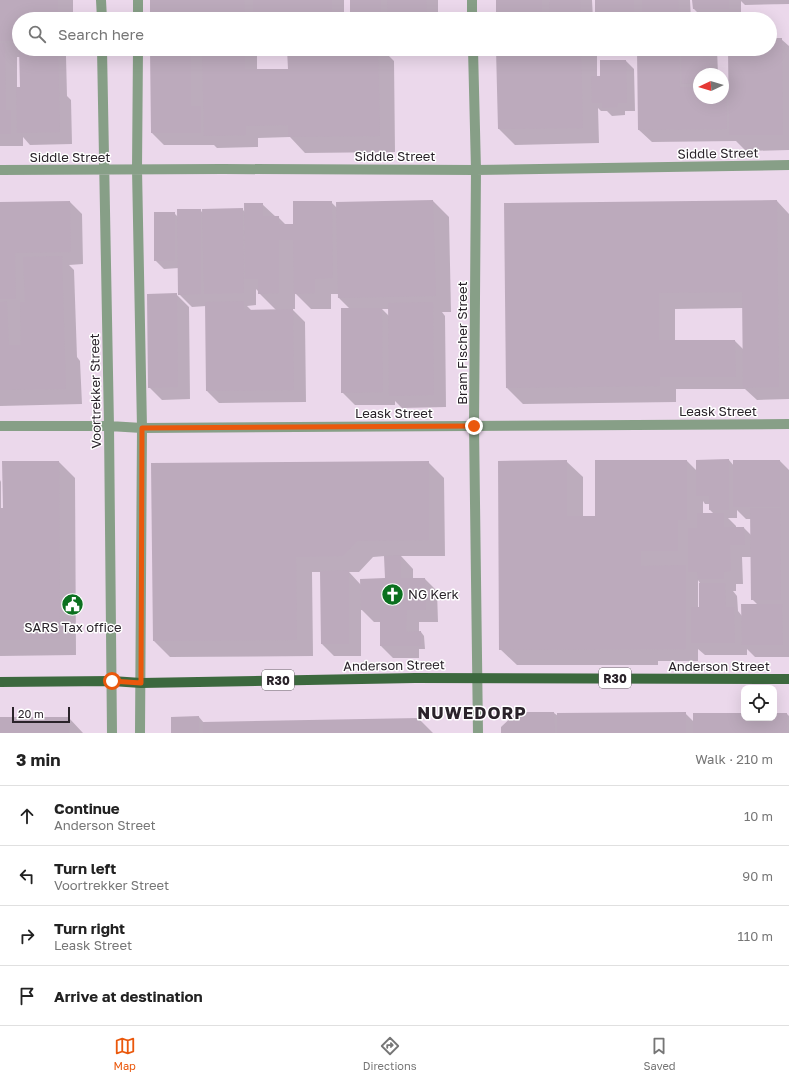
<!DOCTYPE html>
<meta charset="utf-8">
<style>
body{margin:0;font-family:"Golos Text",sans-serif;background:#f6f6f6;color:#222}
.controls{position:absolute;right:12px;bottom:12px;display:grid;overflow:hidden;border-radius:8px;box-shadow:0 4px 16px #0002}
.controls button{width:36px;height:36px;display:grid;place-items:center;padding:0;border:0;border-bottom:1px solid #e0e0e0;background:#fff;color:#222;font:20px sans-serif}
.compass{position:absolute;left:693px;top:68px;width:36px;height:36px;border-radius:50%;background:#fff;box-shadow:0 4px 16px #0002;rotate:266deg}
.scale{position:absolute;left:12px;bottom:10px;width:58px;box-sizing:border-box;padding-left:4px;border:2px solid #2a232a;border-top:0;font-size:11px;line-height:14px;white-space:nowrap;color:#2a232a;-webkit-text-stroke:3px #fff;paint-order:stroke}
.stop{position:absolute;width:12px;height:12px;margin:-9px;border:3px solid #ea580c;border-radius:50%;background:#fff}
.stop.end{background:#ea580c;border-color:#fff;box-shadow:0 1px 4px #0008}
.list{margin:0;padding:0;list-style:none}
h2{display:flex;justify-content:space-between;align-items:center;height:52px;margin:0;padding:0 16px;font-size:17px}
h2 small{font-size:13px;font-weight:400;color:#767676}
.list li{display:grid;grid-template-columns:26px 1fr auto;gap:12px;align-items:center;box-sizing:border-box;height:60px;padding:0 16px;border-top:1px solid #e0e0e0}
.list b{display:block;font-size:15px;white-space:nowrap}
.list p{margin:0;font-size:13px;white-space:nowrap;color:#767676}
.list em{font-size:13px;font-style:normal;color:#767676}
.icon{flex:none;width:22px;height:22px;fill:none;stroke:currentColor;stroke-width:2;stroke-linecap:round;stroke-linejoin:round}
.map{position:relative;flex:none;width:789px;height:733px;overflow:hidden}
.search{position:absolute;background:#fff;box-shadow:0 4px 16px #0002;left:12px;right:12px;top:12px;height:44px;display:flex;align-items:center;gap:10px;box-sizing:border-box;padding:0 14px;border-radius:22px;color:#767676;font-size:15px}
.sheet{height:292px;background:#fff}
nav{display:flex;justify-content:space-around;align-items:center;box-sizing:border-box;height:56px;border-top:1px solid #e0e0e0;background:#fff;font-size:11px;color:#767676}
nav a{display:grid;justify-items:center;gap:2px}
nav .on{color:#ea580c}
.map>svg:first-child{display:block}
.shadow{fill:#0003;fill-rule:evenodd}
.building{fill:#bcaabc}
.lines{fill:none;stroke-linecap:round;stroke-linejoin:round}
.minor{stroke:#879f87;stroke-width:10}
.major{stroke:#3c683e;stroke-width:10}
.route{stroke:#ea580c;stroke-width:5}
.labels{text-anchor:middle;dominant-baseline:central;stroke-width:3;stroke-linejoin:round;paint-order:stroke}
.shield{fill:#fff;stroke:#6a656a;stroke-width:1}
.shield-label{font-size:12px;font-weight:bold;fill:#2a232a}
.street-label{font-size:13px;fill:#2a232a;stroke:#fff}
.poi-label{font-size:13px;fill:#2a232a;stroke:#fff;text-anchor:start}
.district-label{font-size:17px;font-weight:bold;letter-spacing:1px;fill:#2a232a;stroke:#fff}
</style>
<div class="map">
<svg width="789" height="733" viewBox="0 0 789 733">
<rect width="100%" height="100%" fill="#ebd8eb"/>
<!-- shadow -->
<path class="shadow" d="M 0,0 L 73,0 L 73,19 L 19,19 L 19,49 L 74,49 L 74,56 L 66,56 L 67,96 L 71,100 L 72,144 L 30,145 L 23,137 L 23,146 L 0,146 ZM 17,57 L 20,57 L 21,88 L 17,88 Z
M 151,0 L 344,0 L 344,19 L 151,19 Z
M 351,0 L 438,0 L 438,19 L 351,19 Z
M 497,0 L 549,0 L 550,2 L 550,0 L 592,0 L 593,19 L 497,19 Z
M 596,0 L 690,0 L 691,19 L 596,19 Z
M 693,0 L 789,0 L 789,4 L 745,5 L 741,1 L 741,19 L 704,19 L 694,9 Z
M 770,39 L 781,39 L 789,46 L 789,150 L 746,151 L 736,141 L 652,142 L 639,130 L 638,49 L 717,49 L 718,74 L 699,74 L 699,98 L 723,98 L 723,88 L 726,88 L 729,91 L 729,49 L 770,49 Z
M 151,49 L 197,49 L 204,56 L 203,49 L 257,49 L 257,70 L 289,70 L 288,49 L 392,49 L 382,49 L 394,61 L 395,152 L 305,153 L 290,137 L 258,138 L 258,147 L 217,148 L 214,145 L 164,145 L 152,133 Z
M 497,49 L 593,49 L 597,53 L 597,77 L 601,76 L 626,61 L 634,69 L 635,111 L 625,111 L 625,115 L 612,116 L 607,111 L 601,111 L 598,108 L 599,143 L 515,145 L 499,129 Z
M 433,201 L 449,217 L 451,312 L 442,312 L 445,316 L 446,407 L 402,408 L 395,401 L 395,405 L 355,405 L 342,392 L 350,309 L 339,298 L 339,294 L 331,294 L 331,309 L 311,309 L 295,293 L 295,309 L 292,309 L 305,322 L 306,402 L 219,403 L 207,391 L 206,306 L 192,307 L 179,294 L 179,268 L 164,269 L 155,260 L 174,213 L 178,217 L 200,210 L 203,213 L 242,209 L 245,212 L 262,204 L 276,217 L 278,217 L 286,225 L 294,225 L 331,202 L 337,208 ZM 256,289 L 259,292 L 259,293 L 276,310 L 251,310 L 247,306 L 256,305 ZM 382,309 L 389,309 L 389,316 Z
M 777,201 L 789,214 L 789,399 L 757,400 L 745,389 L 676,389 L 676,402 L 523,404 L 507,388 ZM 743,308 L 744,350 L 735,341 L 675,341 L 675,309 Z
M 70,202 L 82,214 L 83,264 L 69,265 L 74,270 L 77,357 L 80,361 L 82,404 L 0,406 L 0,203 Z
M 176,294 L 189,307 L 190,399 L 162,400 L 149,387 Z
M 729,460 L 734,466 L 780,461 L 789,470 L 789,657 L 755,657 L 747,649 L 747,655 L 705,655 L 698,649 L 698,661 L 658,661 L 658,665 L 517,665 L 500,649 L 566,461 L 583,477 L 583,517 L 596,517 L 687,461 L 697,471 ZM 703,501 L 705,504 L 710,504 L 710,510 L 714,514 L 703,514 ZM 737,510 L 746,519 L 752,519 L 752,536 L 744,528 L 736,528 L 736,526 L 728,518 L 737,518 ZM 742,557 L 752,557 L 752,599 L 758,605 L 742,616 L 738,611 L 737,596 L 733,591 L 736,591 L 736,584 L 743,584 ZM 698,580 L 700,583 L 700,608 L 698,608 Z
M 59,462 L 75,478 L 76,655 L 0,656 L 0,480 L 1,482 L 1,509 L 4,509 Z
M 428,462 L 444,478 L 445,556 L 401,556 L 413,569 L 413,579 L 425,579 L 437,591 L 438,622 L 419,622 L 419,632 L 421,632 L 424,636 L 425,649 L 419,649 L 419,658 L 393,658 L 381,646 L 381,622 L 374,622 L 361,609 L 361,656 L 334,656 L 322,644 L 321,572 L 312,572 L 313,656 L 170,657 L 154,641 L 152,464 ZM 385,556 L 386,579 L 361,585 L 349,572 L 359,572 L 373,557 Z
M 517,713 L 554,713 L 558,716 L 685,713 L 694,722 L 744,714 L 744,718 L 774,718 L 774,714 L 787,714 L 789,716 L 789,733 L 502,733 Z
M 199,717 L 204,723 L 419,719 L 433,733 L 172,733 Z
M 0,718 L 69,718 L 83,733 L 0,733 Z"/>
<!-- building -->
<path class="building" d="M 0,0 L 58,0 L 58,19 L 19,19 L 19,41 L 0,41 Z
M 150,0 L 244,0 L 245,19 L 207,19 L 207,16 L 185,16 L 185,19 L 150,19 Z
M 253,0 L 332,0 L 332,19 L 253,19 Z
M 350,0 L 381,0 L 381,19 L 350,19 Z
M 387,0 L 426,0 L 427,19 L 388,19 Z
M 496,0 L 542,0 L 542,19 L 496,19 Z
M 549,0 L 580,0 L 581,19 L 550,19 Z
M 595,0 L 634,0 L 634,19 L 595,19 Z
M 642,0 L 678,0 L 679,19 L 642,19 Z
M 692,0 L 729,0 L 729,9 L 693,9 Z
M 770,38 L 782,38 L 783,135 L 729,135 L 728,49 L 770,49 Z
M 0,43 L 5,43 L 6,110 L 11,110 L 11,134 L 0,134 Z
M 19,49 L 58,49 L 60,132 L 17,133 L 16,87 L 20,87 Z
M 150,49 L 191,49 L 191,106 L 201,106 L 201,133 L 151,133 Z
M 202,49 L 245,49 L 245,69 L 288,69 L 287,49 L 378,49 L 380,136 L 288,137 L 288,125 L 246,126 L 246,135 L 204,136 Z
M 496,49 L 581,49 L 583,128 L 498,129 Z
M 637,49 L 679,49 L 680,87 L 699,87 L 699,98 L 723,98 L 723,87 L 726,87 L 727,129 L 638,130 Z
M 681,49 L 709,49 L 710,74 L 699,74 L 699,83 L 682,84 Z
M 600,60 L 626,60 L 627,103 L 618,103 L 617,107 L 602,108 L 602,103 L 592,103 L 591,76 L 600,76 Z
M 433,200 L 436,296 L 338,298 L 336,202 Z
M 777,200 L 779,387 L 743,388 L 742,292 L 659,293 L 659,340 L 735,340 L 736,377 L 660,377 L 660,386 L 506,388 L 504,203 Z
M 70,201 L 71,252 L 15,253 L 16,299 L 0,299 L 0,202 Z
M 293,201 L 332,201 L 333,278 L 315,279 L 315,293 L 294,294 L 293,240 L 279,240 L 279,293 L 258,294 L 258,279 L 245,279 L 244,203 L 263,203 L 263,216 L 279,216 L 279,224 L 293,224 Z
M 243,208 L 244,293 L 204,294 L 202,209 Z
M 177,209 L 201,209 L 201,294 L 178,295 Z
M 154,212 L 175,212 L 175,260 L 154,261 Z
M 62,256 L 66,389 L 0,390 L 0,302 L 7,301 L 9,345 L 21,345 L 20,302 L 25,302 L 23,257 Z
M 177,293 L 178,387 L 148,388 L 147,294 Z
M 244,301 L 244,310 L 293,309 L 294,390 L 206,391 L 205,302 Z
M 433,302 L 434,395 L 389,396 L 388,303 Z
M 341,308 L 382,308 L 383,392 L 341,393 Z
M 729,459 L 729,510 L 709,510 L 709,496 L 696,496 L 696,460 Z
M 567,460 L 567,516 L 595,516 L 595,460 L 687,460 L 687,520 L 678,520 L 678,551 L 641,551 L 641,566 L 686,565 L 686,649 L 499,650 L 498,461 Z
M 733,460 L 780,460 L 780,507 L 733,507 Z
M 2,461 L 59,461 L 60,639 L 0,640 L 0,508 L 3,508 Z
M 429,461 L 429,540 L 357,541 L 343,556 L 296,557 L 297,640 L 153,641 L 151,463 Z
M 750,508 L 780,508 L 781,600 L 751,600 Z
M 697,513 L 724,513 L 724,527 L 744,527 L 745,545 L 730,545 L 731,571 L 724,572 L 724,579 L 698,579 L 697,572 L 688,572 L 688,528 L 697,528 Z
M 401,555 L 401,578 L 425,578 L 426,610 L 407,610 L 406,632 L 421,631 L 421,646 L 380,646 L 380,610 L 361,610 L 360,579 L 385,578 L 384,556 Z
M 349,570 L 349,644 L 321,644 L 320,571 Z
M 699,583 L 725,583 L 726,607 L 734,607 L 735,643 L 691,643 L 691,607 L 699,607 Z
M 741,604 L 782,604 L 783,645 L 742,645 Z
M 517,712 L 554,712 L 555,733 L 501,733 L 501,727 Z
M 686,712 L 686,733 L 557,733 L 557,713 Z
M 693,713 L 744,713 L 744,718 L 774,718 L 774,713 L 787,713 L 787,733 L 693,733 Z
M 199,716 L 199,733 L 171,733 L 171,717 Z
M 0,717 L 69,717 L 69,733 L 0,733 Z
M 419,718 L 420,733 L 203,733 L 203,722 Z"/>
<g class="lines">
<!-- minor -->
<path class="minor" d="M 101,0 L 102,19
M 472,0 L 472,19
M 138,19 L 138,0
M 102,49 L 109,426 L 112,733
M 138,49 L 137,169 L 142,428 L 140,733
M 473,49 L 476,170 L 474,425 L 478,733
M 0,170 L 223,169 L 476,170 L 789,165
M 0,426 L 109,426 L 142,428 L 789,424"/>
<!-- major -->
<path class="major" d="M 0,682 L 112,681 L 141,683 L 415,678 L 789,679"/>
</g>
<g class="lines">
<!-- route -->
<path class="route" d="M 112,681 L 141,683 L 142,428 L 474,426"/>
</g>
<!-- icons -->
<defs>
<symbol id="church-disc" viewBox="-11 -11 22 22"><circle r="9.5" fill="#0b701f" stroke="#fff"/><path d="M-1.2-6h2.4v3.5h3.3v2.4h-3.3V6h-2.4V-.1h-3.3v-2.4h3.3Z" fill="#fff"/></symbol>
<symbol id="civic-disc" viewBox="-11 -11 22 22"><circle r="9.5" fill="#0b701f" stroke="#fff"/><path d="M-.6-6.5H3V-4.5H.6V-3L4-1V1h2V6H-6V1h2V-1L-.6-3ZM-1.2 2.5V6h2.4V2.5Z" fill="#fff"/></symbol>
</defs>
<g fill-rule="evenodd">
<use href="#church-disc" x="380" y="582" width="25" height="25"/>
<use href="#civic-disc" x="60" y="592" width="25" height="25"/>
</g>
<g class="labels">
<!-- shield labels -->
<g class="shield">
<rect x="599" y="668" width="32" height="20" rx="3"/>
<rect x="262" y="670" width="32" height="20" rx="3"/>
</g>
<g class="shield-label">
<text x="615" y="678">R30</text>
<text x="278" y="680">R30</text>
</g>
<!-- street labels -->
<g class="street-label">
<text transform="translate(718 153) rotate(-1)">Siddle Street</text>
<text x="395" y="156">Siddle Street</text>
<text x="70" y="157">Siddle Street</text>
<text transform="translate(462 343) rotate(-90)">Bram Fischer Street</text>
<text transform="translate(95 391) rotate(-91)">Voortrekker Street</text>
<text x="718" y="411">Leask Street</text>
<text x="394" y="413">Leask Street</text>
<text transform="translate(394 665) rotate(-1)">Anderson Street</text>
<text x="719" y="666">Anderson Street</text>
</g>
<!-- poi labels -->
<g class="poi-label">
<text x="408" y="594">NG Kerk</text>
<text x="73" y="627" text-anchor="middle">SARS Tax office</text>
</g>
<!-- district labels -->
<g class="district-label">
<text x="472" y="712">NUWEDORP</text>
</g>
</g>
</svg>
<div class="controls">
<button><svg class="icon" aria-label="locate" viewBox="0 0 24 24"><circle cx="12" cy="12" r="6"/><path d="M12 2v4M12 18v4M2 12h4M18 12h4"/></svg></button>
</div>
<svg class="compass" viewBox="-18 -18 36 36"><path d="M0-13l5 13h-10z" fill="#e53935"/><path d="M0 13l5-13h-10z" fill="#767676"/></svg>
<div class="scale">20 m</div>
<div class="stop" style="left:112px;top:681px"></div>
<div class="stop end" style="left:474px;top:426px"></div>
<div class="search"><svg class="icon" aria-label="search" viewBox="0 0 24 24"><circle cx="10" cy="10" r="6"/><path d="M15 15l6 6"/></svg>Search here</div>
</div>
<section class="sheet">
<h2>3 min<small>Walk · 210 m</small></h2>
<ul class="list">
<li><svg class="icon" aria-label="ahead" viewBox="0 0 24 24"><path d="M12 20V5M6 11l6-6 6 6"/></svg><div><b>Continue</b><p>Anderson Street</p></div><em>10 m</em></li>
<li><svg class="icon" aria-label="left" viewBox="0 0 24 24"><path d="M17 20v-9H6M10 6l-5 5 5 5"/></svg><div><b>Turn left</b><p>Voortrekker Street</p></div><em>90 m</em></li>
<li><svg class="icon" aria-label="right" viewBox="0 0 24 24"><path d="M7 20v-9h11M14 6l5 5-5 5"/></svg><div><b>Turn right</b><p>Leask Street</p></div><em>110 m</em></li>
<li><svg class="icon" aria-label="arrive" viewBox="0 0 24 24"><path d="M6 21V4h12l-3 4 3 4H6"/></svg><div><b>Arrive at destination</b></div></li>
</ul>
</section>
<nav>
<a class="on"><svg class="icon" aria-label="map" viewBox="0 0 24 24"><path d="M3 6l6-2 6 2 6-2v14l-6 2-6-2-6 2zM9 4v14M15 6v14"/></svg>Map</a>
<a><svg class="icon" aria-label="directions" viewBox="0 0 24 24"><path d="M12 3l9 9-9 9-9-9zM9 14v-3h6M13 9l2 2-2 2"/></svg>Directions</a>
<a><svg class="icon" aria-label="saved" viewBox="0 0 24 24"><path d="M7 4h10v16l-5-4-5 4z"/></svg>Saved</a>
</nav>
